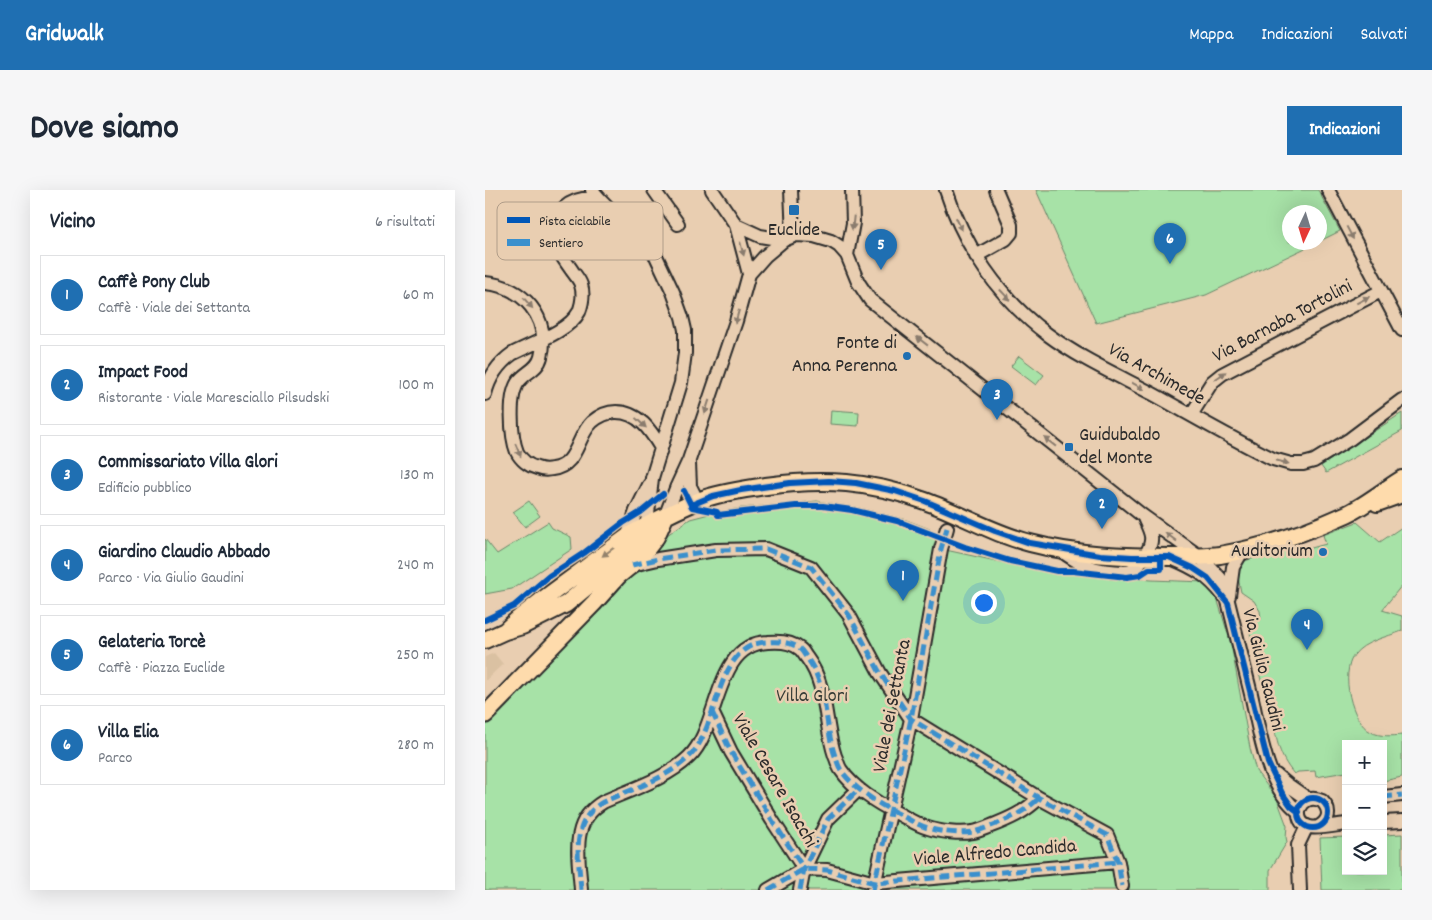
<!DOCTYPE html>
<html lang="it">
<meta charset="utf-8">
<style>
body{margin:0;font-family:Dekko,sans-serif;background:#f6f6f7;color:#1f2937}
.controls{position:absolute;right:15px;bottom:15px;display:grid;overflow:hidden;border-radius:0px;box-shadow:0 5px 20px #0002}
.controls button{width:45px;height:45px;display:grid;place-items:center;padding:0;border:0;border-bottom:1px solid #e0e1e3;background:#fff;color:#1f2937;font:25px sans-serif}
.compass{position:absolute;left:797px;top:15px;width:45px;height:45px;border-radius:50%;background:#fff;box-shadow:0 5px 20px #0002;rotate:184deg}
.you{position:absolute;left:498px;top:412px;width:18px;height:18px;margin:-12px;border:4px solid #fff;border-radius:50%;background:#1a73e8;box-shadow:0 0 0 8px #1a73e833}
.badge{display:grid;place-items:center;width:32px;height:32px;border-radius:50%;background:#1f6fb2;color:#fff;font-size:16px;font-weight:700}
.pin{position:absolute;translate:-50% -41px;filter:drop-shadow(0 1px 2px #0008)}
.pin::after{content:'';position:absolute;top:26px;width:18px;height:15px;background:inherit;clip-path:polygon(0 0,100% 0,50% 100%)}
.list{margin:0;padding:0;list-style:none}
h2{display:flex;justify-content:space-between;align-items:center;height:65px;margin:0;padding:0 20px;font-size:21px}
h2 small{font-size:16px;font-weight:400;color:#747a83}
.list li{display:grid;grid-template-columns:32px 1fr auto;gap:15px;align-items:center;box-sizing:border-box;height:80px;margin:0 10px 10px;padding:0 10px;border:1px solid #e0e1e3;border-radius:0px}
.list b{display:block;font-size:19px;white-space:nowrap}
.list p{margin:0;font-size:16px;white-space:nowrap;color:#747a83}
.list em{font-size:16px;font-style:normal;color:#747a83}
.icon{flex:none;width:28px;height:28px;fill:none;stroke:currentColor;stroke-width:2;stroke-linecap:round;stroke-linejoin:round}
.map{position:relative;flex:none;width:917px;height:700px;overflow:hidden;border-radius:0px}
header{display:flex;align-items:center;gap:30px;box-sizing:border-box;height:70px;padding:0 25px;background:#1f6fb2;color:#fff}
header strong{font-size:24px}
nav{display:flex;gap:28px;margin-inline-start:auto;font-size:18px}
.intro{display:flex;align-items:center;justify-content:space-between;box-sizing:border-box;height:120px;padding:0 30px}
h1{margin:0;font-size:35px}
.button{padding:12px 22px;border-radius:0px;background:#1f6fb2;color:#fff;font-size:18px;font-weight:700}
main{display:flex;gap:30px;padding:0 30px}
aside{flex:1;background:#fff;border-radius:0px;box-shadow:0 5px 20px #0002}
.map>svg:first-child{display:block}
.built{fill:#dac1a2}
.green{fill:#a7e2a7;stroke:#698669}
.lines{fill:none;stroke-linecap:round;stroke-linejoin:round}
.minor-casing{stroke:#2b2b2b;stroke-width:16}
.major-casing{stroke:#2b2b2b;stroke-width:20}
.minor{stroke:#e9ceb1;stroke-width:12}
.major{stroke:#fedbac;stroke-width:16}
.quiet{stroke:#3b90cd;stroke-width:5;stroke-dasharray:10 5;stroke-linecap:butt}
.cycleway-casing{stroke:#e9ceb1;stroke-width:9}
.cycleway{stroke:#0057b8;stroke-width:6}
.oneway{fill:#8a7c6e}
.oneway2{fill:#94836c}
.poi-dot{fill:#1f6fb2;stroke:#e9ceb1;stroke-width:2}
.labels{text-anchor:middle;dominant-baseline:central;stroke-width:5;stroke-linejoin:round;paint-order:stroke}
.poi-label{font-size:20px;fill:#2b2b2b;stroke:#e9ceb1;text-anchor:end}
.street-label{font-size:20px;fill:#2b2b2b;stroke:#e9ceb1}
.park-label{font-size:20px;fill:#373d37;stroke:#e9ceb1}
.key{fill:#e9ceb1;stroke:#b09d89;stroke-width:1}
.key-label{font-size:14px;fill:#2b2b2b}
</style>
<header>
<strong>Gridwalk</strong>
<nav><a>Mappa</a><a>Indicazioni</a><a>Salvati</a></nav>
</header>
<div class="intro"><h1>Dove siamo</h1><a class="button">Indicazioni</a></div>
<main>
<aside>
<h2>Vicino<small>6 risultati</small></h2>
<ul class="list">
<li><span class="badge">1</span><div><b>Caffè Pony Club</b><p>Caffè · Viale dei Settanta</p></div><em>60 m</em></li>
<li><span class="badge">2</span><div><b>Impact Food</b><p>Ristorante · Viale Maresciallo Pilsudski</p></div><em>100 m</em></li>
<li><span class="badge">3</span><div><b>Commissariato Villa Glori</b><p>Edificio pubblico</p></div><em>130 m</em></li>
<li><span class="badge">4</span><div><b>Giardino Claudio Abbado</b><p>Parco · Via Giulio Gaudini</p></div><em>240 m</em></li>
<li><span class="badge">5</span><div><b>Gelateria Torcè</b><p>Caffè · Piazza Euclide</p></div><em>250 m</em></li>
<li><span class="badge">6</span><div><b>Villa Elia</b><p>Parco</p></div><em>280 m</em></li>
</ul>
</aside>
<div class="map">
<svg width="917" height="700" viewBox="0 0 917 700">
<rect width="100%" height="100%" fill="#e9ceb1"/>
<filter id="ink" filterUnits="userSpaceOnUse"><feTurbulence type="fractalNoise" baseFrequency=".02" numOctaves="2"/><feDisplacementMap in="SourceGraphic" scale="10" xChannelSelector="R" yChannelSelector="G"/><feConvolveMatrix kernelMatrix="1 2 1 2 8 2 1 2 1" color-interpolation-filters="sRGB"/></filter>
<g filter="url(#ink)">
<!-- built -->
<path class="built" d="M 9,463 L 18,474 L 0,491 L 0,467 Z"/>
<!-- green -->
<path class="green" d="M 551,0 L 833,0 L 855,41 L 835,51 L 834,22 L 804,22 L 804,52 L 831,53 L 721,105 L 611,133 Z
M 534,166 L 559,185 L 551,195 L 526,176 Z
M 346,220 L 374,222 L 373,236 L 345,234 Z
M 917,223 L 917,241 L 841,283 L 836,276 Z
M 44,311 L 55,326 L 40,337 L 28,322 Z
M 332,311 L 370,317 L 419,329 L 445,339 L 456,359 L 520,373 L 525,371 L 572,381 L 666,390 L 720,392 L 731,405 L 746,454 L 765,558 L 771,581 L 792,609 L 802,636 L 801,647 L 802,652 L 785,680 L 785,700 L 0,700 L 0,536 L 10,522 L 141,387 L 171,375 L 173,369 L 171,356 L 182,345 L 205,329 L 232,322 L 256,318 Z
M 63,332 L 67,338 L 86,347 L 87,359 L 27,399 L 0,404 L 0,349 L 12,364 Z
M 872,332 L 895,352 L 917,337 L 917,395 L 897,420 L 917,426 L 917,441 C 902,447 879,451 869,465 C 855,483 866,532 886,542 C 895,547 908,546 917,545 L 917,587 L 898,591 L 898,554 L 861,554 L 861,582 L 831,587 L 830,581 L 813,582 L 809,584 C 793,565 793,552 787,530 L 794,520 L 784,513 L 782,516 L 762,430 L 776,429 L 775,421 L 769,411 L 756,402 L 753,387 L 757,372 L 794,359 L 808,363 L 841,354 L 838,345 Z
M 917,644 L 917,700 L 837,700 L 835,648 L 861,647 L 861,681 L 898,681 L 898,645 Z"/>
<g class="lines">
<defs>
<path id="minor" d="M 107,0 L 115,9 L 171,66 L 188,102 L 197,127 L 200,140 L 200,163 L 196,193 L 167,288 L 161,341
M 169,0 L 193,34
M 227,0 L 251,35 L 264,84
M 306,0 L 308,46
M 461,0 C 479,56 514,108 562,144 C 594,168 632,185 668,204 C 708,226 747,249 788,269 L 806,274 L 818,274 L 829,271 L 865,249 L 917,210
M 843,0 L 917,140
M 251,35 L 275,46 L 299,50
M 362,65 L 368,33 L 367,0
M 491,66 L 521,49 L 526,43 L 526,35 L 511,0
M 0,93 C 38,96 66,128 56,167 C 53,179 41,182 34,191 C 23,204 26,247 32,262 C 36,270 44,276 52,278 C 57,280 62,280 67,279 C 93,276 91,247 107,232 C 114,226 123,222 131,222 C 154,222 166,241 176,258
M 0,204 C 4,188 13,174 27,164 C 46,154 84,141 94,122 C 97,114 99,104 96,95 C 95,91 91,86 88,82 C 78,67 62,50 70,31 C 72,26 75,22 79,18 C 89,9 102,7 115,9
M 706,225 L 727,192 L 737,184 L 896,101
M 204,273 L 205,296 L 213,312
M 180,327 L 192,296 L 204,270 L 251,131 L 264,84 L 280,66 L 299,50 L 311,45 L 329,46 L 346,51 L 354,56 L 362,65 L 373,92 L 385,110 L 658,326 L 714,366 L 735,388 L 740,399 C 749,434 757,469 766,504 C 775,542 781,597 814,622
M 142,348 L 151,321 L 164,295
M 575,360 C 593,373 603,379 625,381 C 632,382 641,383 648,379 C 653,376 657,369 661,364 C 670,349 666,343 659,328
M 688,369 C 710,378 723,386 738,405
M 147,375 L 173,369 L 231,360 L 281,359 L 326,377 L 364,425 L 395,483 L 426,529 L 554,608 L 622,645 L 633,672 L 637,696
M 744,406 L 748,377 L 758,360
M 227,522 L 246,562 L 287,630 L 319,679
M 791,585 L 803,595 L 823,609
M 898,607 L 917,605
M 898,632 L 917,631
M 833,637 C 845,631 846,620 837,611 C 814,600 805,633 825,637 C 833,639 852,635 861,634
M 96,700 C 94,667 84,632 118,612 C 147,599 181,589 204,567 C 235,538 229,453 283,452 C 294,451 307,452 315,459 C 318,461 320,466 322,468 C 343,496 339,534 350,566 C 352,570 353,576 356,580 C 368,598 393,614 412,623 C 422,628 432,635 443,638 C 455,642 475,644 488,642 C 494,641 500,638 506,636 C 524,629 540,622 554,608
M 283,700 L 319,679 L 342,680 L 390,693 L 633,672
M 315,700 L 319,679 L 343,629 L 374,599
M 388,700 L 426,529 L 456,359 L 462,338
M 815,700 L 813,655 L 822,636"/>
<path id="major" d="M 892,313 L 917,304
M 20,441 L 33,429 L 56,411 L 148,343 C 170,331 198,316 221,308 C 240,302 261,299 281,296 C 339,288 385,291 440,311 C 476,324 509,344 545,353 C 591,365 639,367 686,367 C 703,367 719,367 735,365 C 778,358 822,342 862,324 C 881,315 899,300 917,289
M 0,450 L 20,441 L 37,436 L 81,414 L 127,376 L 166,341
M 0,525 L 109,413 L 133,386 L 154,369 L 171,347 L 180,327"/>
</defs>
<!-- minor casing -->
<use href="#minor" class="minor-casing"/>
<!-- major casing -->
<use href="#major" class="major-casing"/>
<!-- minor -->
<use href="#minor" class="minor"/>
<!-- major -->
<use href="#major" class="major"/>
<!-- quiet -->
<path class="quiet" d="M 147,375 L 173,369 L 231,360 L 281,359 L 326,377 L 364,425 L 395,483 L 426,529 L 554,608 L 622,645 L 633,672 L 637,696
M 227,522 L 246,562 L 287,630 L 319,679
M 898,607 L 917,605
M 96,700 C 94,667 84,632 118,612 C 147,599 181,589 204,567 C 235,538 229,453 283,452 C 294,451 307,452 315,459 C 318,461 320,466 322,468 C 343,496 339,534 350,566 C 352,570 353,576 356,580 C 368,598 393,614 412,623 C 422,628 432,635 443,638 C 455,642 475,644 488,642 C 494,641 500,638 506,636 C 524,629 540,622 554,608
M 283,700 L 319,679 L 342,680 L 390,693 L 633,672
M 315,700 L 319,679 L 343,629 L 374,599
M 388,700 L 426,529 L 456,359 L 462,338"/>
<defs>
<path id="cycleway" d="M 199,301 L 207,317 L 232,322 L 233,325 L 311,316 L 338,316 L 367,320 L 412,331 L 480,357 L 525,371 L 572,381 L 588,381 L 642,387 L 655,385 L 664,379 L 676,379 L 676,367
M 206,315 L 228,306 L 256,300 L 305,293 L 344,291 L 371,293 L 410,301 L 440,311 L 510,341 L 545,353 L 615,365 L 647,367 L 684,367 L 708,378 L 723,388 L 743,413 L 783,573 L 797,603 L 806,616 L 814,622
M 0,430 L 29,416 L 64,386 L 99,363 L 138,333 L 156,322 L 178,304
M813 623a15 15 0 1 1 30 0a15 15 0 1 1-30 0Z"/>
</defs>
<!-- cycleway casing -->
<use href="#cycleway" class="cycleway-casing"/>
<!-- cycleway -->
<use href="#cycleway" class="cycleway"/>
</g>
<!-- one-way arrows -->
<defs><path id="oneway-solid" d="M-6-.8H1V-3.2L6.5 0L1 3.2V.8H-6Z" transform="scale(1.25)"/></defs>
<g class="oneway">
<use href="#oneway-solid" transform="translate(368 33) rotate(96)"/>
<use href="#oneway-solid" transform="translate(474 34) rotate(65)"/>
<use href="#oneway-solid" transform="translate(865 43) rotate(62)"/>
<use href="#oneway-solid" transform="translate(257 59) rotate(75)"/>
<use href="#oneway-solid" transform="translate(520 105) rotate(47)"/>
<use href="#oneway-solid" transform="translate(878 110) rotate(-27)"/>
<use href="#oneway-solid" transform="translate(43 113) rotate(49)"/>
<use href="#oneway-solid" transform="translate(252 127) rotate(106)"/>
<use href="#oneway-solid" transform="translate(437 151) rotate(-142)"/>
<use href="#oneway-solid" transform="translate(735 186) rotate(-35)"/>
<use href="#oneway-solid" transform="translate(653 196) rotate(29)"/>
<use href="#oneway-solid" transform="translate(222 217) rotate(108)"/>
<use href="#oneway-solid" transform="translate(156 233) rotate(43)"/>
<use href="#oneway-solid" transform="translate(565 252) rotate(-142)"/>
<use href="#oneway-solid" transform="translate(33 260) rotate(67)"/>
<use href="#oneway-solid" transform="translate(797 272) rotate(15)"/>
<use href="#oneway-solid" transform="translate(686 347) rotate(-143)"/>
</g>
<use class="oneway2" href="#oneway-solid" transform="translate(123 362) rotate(144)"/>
</g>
<!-- markers -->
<g class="poi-dot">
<rect x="303" y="14" width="12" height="12" rx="2.5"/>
<circle cx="422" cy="166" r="5"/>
<rect x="579" y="252" width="10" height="10" rx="2.5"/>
<circle cx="838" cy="362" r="5"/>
</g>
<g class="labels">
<!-- poi labels -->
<g class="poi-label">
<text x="309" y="41" text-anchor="middle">Euclide</text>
<text x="412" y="154">Fonte di<tspan x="412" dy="23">Anna Perenna</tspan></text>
<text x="594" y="246" text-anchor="start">Guidubaldo<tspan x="594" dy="23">del Monte</tspan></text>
<text x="828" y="362">Auditorium</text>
</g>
<!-- street labels -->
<g class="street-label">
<text transform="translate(798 132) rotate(-28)">Via Barnaba Tortolini</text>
<text transform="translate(671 185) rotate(29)">Via Archimede</text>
<text transform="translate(777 480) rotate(76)">Via Giulio Gaudini</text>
<text transform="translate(408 516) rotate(-79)">Viale dei Settanta</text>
<text transform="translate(289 591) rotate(60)">Viale Cesare Isacchi</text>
<text transform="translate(510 664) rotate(-5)">Viale Alfredo Candida</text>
</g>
<!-- park labels -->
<g class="park-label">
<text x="327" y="507">Villa Glori</text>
</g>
</g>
<!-- legend -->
<rect x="12" y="12" width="166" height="58" rx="8" class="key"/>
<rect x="22" y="27" width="23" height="6" fill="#0057b8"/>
<rect x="22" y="49" width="23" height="7" fill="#3b90cd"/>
<g class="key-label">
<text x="54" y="35">Pista ciclabile</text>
<text x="54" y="57">Sentiero</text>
</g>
</svg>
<div class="controls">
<button>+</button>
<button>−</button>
<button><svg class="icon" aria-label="layers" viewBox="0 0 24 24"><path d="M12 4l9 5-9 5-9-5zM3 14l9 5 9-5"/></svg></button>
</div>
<svg class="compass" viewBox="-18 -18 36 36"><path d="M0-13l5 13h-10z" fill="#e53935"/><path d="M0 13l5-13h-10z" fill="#747a83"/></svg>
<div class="you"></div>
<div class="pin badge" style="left:418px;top:411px">1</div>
<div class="pin badge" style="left:617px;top:339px">2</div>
<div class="pin badge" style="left:512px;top:230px">3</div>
<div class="pin badge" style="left:822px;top:460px">4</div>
<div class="pin badge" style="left:396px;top:80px">5</div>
<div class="pin badge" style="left:685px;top:74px">6</div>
</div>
</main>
